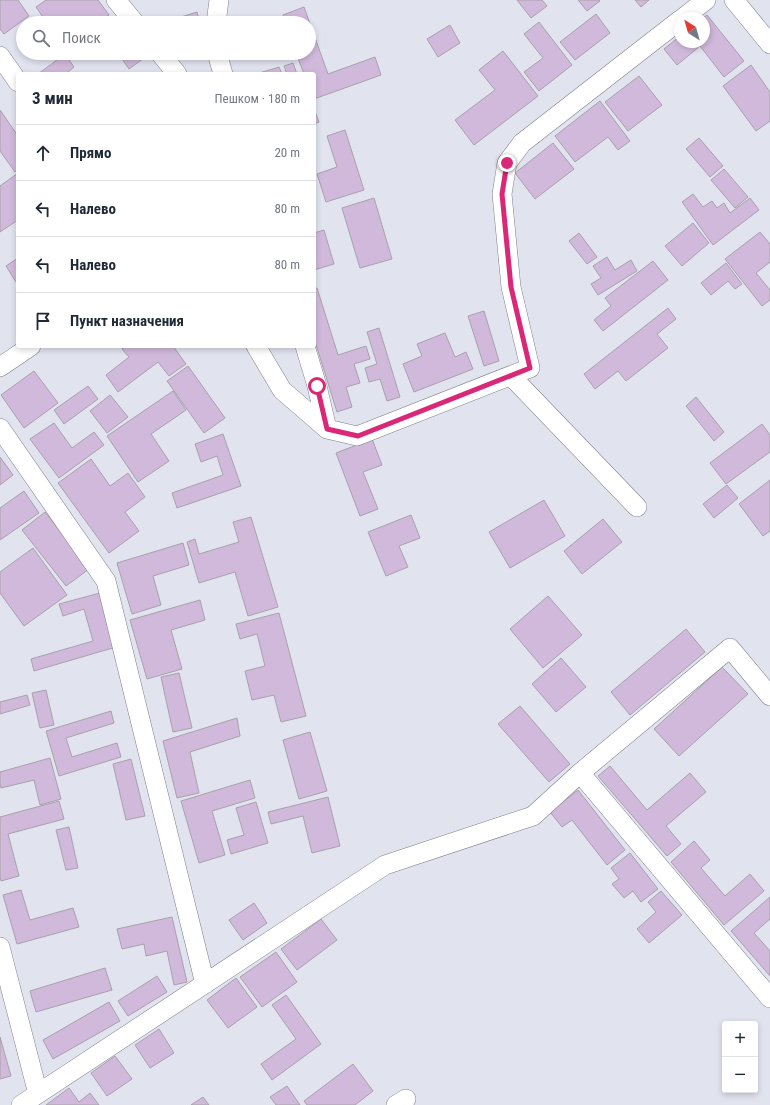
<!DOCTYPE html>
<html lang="ru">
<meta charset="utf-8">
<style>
body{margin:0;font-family:"Roboto Condensed",sans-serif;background:#f6f6f7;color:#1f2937}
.controls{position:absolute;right:12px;bottom:12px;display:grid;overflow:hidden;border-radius:4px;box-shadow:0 2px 6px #0003}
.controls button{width:36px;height:36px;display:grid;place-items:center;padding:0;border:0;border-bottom:1px solid #e0e1e3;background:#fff;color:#1f2937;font:20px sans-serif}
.compass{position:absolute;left:674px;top:12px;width:36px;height:36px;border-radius:50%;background:#fff;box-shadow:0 2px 6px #0003;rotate:323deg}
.stop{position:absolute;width:12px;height:12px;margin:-9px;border:3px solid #db2777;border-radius:50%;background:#fff}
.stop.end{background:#db2777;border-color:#fff;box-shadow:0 1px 4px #0008}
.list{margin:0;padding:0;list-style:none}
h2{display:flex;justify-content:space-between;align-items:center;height:52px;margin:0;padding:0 16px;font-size:17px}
h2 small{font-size:13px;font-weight:400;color:#747a83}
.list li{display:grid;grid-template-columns:26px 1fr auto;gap:12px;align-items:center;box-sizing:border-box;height:56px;padding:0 16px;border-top:1px solid #e0e1e3}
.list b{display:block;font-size:15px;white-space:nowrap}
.list em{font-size:13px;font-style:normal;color:#747a83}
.icon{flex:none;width:22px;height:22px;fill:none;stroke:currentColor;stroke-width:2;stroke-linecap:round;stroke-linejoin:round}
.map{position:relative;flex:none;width:770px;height:1105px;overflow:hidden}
.search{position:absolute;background:#fff;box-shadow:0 2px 6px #0003;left:16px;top:16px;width:300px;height:44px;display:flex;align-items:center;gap:10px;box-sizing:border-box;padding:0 14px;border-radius:22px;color:#747a83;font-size:15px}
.panel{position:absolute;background:#fff;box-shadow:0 2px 6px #0003;left:16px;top:72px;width:300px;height:276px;border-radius:4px}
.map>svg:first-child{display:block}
.building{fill:#d1b9db;stroke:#a8a1ab}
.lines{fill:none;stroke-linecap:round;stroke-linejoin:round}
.street-casing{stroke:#7e808a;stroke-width:20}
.street{stroke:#fff;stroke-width:19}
.route{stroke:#db2777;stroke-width:5}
</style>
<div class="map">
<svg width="770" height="1105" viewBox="0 0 770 1105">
<rect width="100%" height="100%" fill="#e1e3ef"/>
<!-- building -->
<path class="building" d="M 0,0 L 18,0 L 29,16 L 4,34 L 0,29 Z
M 46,0 L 98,0 L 109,15 L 97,23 L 47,23 L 36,7 Z
M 517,0 L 542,0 L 547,6 L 531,18 Z
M 578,0 L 599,0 L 600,1 L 587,11 Z
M 635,0 L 649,0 L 641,7 Z
M 304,7 L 328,74 L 375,57 L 381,75 L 314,99 L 314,74 L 304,74 L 296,53 L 309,53 L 309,23 L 286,23 L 283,15 Z
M 197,12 L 200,23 L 162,23 Z
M 596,14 L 610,33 L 575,60 L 560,42 Z
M 707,15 L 744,61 L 724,77 L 700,46 L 677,65 L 664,49 L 680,36 L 680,42 L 704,42 L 704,18 L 703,18 Z
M 539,22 L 572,65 L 539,91 L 524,72 L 543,58 L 524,34 Z
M 450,25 L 460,43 L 438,57 L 427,39 Z
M 503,51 L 538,96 L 474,145 L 455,120 L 495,90 L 479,70 Z
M 118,53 L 140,53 L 144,58 L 129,69 Z
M 65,54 L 74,67 L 68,72 L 70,74 L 38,74 Z
M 293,63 L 297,74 L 287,74 L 284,66 Z
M 751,65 L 770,92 L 770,121 L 756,131 L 723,86 Z
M 279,67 L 282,74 L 256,74 Z
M 639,76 L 662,105 L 628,131 L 605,102 Z
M 600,101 L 630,141 L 618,150 L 608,137 L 575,162 L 555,136 Z
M 314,109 L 319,122 L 314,124 Z
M 0,110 L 18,136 L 18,169 L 15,172 L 0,151 Z
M 345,130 L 364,190 L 326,202 L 317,174 L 337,167 L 327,136 Z
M 699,138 L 723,166 L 710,177 L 686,149 Z
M 553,143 L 574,169 L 535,199 L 515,173 Z
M 724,169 L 748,197 L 735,208 L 711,180 Z
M 18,173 L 18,220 L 0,232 L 0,186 Z
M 693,194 L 703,207 L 712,201 L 717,208 L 724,203 L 730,213 L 750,198 L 759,210 L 713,245 L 682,202 Z
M 374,198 L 392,259 L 360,268 L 342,208 Z
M 693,223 L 709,243 L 682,266 L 665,246 Z
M 324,230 L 334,264 L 314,270 L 314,233 Z
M 760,232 L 770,244 L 770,262 L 756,273 L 770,290 L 770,300 L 762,306 L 725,259 Z
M 579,233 L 597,257 L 587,264 L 569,241 Z
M 607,257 L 615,270 L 631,260 L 637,271 L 598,295 L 591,284 L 601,278 L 593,266 Z
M 18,258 L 18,281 L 16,282 L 6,266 Z
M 653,261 L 668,280 L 603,331 L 594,320 L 611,306 L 605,298 Z
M 726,263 L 742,284 L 735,289 L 728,281 L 711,295 L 701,283 Z
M 317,288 L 338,355 L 366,346 L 370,359 L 354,364 L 360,383 L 346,387 L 352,407 L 337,412 L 314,338 L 314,289 Z
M 668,308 L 676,319 L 657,334 L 668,348 L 626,381 L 618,371 L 595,389 L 584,374 Z
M 484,311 L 499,361 L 484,366 L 468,316 Z
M 379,328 L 400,397 L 387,401 L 380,379 L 369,382 L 365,368 L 377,364 L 367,332 Z
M 445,333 L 455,357 L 466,352 L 473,369 L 414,392 L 403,364 L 422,356 L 417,344 Z
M 126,346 L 173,346 L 186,364 L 169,376 L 158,362 L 118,392 L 106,375 L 129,357 L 122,349 Z
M 188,366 L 225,418 L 204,433 L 167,381 Z
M 34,371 L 58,403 L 24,428 L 1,395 Z
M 88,386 L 98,399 L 64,424 L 54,410 Z
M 173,391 L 186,410 L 151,434 L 169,461 L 138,482 L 107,436 Z
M 110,395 L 128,417 L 107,433 L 90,411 Z
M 696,397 L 724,432 L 714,441 L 686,406 Z
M 54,423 L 72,448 L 94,432 L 104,445 L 59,478 L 30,439 Z
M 762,424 L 770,435 L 770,452 L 726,484 L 710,463 Z
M 223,434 L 241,486 L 177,508 L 172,493 L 223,475 L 217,456 L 201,462 L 195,444 Z
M 372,439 L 382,465 L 363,472 L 378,509 L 360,516 L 336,453 Z
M 0,457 L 13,475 L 0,485 Z
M 91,459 L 110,486 L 128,473 L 145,497 L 125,512 L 139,531 L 109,553 L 58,483 Z
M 770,480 L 770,531 L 763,536 L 739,504 Z
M 727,485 L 738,498 L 714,518 L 703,504 Z
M 24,491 L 39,513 L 0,540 L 0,508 Z
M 544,500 L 565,536 L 510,568 L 489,532 Z
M 45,512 L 89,569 L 66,586 L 22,530 Z
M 411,515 L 420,538 L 399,546 L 408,567 L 386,576 L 368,532 Z
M 251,517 L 278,607 L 248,616 L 235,572 L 199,583 L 187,542 L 195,539 L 199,554 L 239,542 L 233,522 Z
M 603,519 L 622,542 L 582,574 L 564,551 Z
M 183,543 L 189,565 L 153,576 L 161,605 L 132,614 L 117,563 Z
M 33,548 L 67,595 L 24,626 L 0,593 L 0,572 Z
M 100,593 L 116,647 L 34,671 L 31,659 L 93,641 L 84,609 L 63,616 L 59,604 Z
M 548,596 L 582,635 L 543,668 L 510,629 Z
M 200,600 L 205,620 L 171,630 L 182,669 L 147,679 L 130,620 Z
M 279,613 L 306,716 L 281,722 L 274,695 L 252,700 L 245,671 L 265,666 L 257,634 L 240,639 L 236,624 Z
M 686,629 L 705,652 L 630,715 L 611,692 Z
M 561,658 L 586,687 L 556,712 L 532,684 Z
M 722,667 L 748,694 L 679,756 L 654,729 Z
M 179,673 L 192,728 L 173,732 L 161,677 Z
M 46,690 L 54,725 L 40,728 L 32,693 Z
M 27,695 L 30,705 L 0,714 L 0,702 Z
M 520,706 L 570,764 L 549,782 L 498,724 Z
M 111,711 L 114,723 L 66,738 L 72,757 L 117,743 L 121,757 L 59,776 L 46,731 Z
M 237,718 L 240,736 L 190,752 L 199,793 L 177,798 L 163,741 Z
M 310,732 L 327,791 L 299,799 L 283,740 Z
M 50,758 L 61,799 L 40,805 L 34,780 L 1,788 L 0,784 L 0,772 Z
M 131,759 L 145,816 L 126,820 L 113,764 Z
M 610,766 L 647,810 L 690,773 L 706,792 L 666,826 L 681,844 L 667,856 L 598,776 Z
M 250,780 L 255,798 L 212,811 L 225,855 L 199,863 L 181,801 Z
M 578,790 L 625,850 L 607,865 L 572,820 L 562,827 L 550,812 Z
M 328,797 L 340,846 L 312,853 L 303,816 L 271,824 L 268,812 Z
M 59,801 L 64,819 L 8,834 L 19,876 L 1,881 L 0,876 L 0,817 Z
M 256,802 L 268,843 L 231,854 L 227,840 L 244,835 L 236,808 Z
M 69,827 L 78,868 L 66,870 L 56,830 Z
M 694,841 L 710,860 L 701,868 L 725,896 L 750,874 L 764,891 L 724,925 L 671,862 Z
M 630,853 L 658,889 L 641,902 L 633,891 L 624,898 L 612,884 L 619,879 L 611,868 Z
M 21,890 L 30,920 L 73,908 L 79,927 L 17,944 L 3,895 Z
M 661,891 L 682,915 L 649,943 L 637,929 L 656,912 L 648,902 Z
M 770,897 L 770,919 L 754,933 L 770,951 L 770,976 L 731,931 Z
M 254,903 L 267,923 L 243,940 L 229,920 Z
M 172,917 L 187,982 L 174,985 L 167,951 L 146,956 L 144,944 L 122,949 L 117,929 Z
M 321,919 L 337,940 L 297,970 L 281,949 Z
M 276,952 L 297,982 L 262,1007 L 240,977 Z
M 105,968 L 112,990 L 36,1012 L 30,991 Z
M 157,976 L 167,992 L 128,1016 L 118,1001 Z
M 236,978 L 257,1007 L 228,1028 L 207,1000 Z
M 286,995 L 321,1044 L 272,1080 L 261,1064 L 296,1039 L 272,1005 Z
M 109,1002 L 120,1021 L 53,1059 L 43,1040 Z
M 159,1029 L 174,1053 L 150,1068 L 135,1045 Z
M 0,1037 L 11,1076 L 0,1079 Z
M 115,1056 L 132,1079 L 107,1096 L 91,1073 Z
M 353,1064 L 373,1091 L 355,1105 L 307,1105 L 304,1101 Z
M 287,1086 L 300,1105 L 276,1105 L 270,1097 Z
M 69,1088 L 79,1102 L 90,1093 L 99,1105 L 46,1105 Z
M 203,1097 L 209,1105 L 191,1105 Z"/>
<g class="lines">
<defs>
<path id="street" d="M 116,0 L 135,23
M 734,0 L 770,44
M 683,18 L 706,0
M 216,23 L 219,0
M 160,53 L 177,74
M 217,53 L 223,74
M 0,56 L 18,82
M 256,346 L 282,390 L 327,429 L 357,436 L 530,368 L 511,287 L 502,194 L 507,163 L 522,143 L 680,20
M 305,346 L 317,386 L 327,429
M 0,367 L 31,346
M 511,376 L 637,507
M 0,428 L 106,581 L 205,984
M 580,773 L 730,648 L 770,696
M 0,947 L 38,1094
M 21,1105 L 385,865 L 533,816 L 580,773 L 770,998
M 396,1105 L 406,1099"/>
</defs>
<!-- street casing -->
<use href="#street" class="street-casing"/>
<!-- street -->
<use href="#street" class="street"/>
</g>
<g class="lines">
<!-- route -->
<path class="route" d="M 317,386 L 327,429 L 358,436 L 530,368 L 511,287 L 502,194 L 507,163"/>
</g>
</svg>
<div class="controls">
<button>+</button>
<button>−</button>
</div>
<svg class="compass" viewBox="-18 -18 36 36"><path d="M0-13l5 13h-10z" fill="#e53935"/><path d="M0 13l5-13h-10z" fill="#747a83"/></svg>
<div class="stop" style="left:317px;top:386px"></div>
<div class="stop end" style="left:507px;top:163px"></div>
<div class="search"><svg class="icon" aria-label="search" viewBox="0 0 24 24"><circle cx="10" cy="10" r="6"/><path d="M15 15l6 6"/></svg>Поиск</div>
<section class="panel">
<h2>3 мин<small>Пешком · 180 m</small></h2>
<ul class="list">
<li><svg class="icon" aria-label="ahead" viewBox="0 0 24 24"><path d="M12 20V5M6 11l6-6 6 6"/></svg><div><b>Прямо</b></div><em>20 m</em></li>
<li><svg class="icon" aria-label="left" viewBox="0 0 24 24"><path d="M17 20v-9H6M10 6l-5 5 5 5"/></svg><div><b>Налево</b></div><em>80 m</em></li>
<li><svg class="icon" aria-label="left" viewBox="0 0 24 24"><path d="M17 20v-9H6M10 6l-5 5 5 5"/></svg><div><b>Налево</b></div><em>80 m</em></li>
<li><svg class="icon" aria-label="arrive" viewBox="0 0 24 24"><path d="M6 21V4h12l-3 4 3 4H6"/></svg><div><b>Пункт назначения</b></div></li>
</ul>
</section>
</div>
